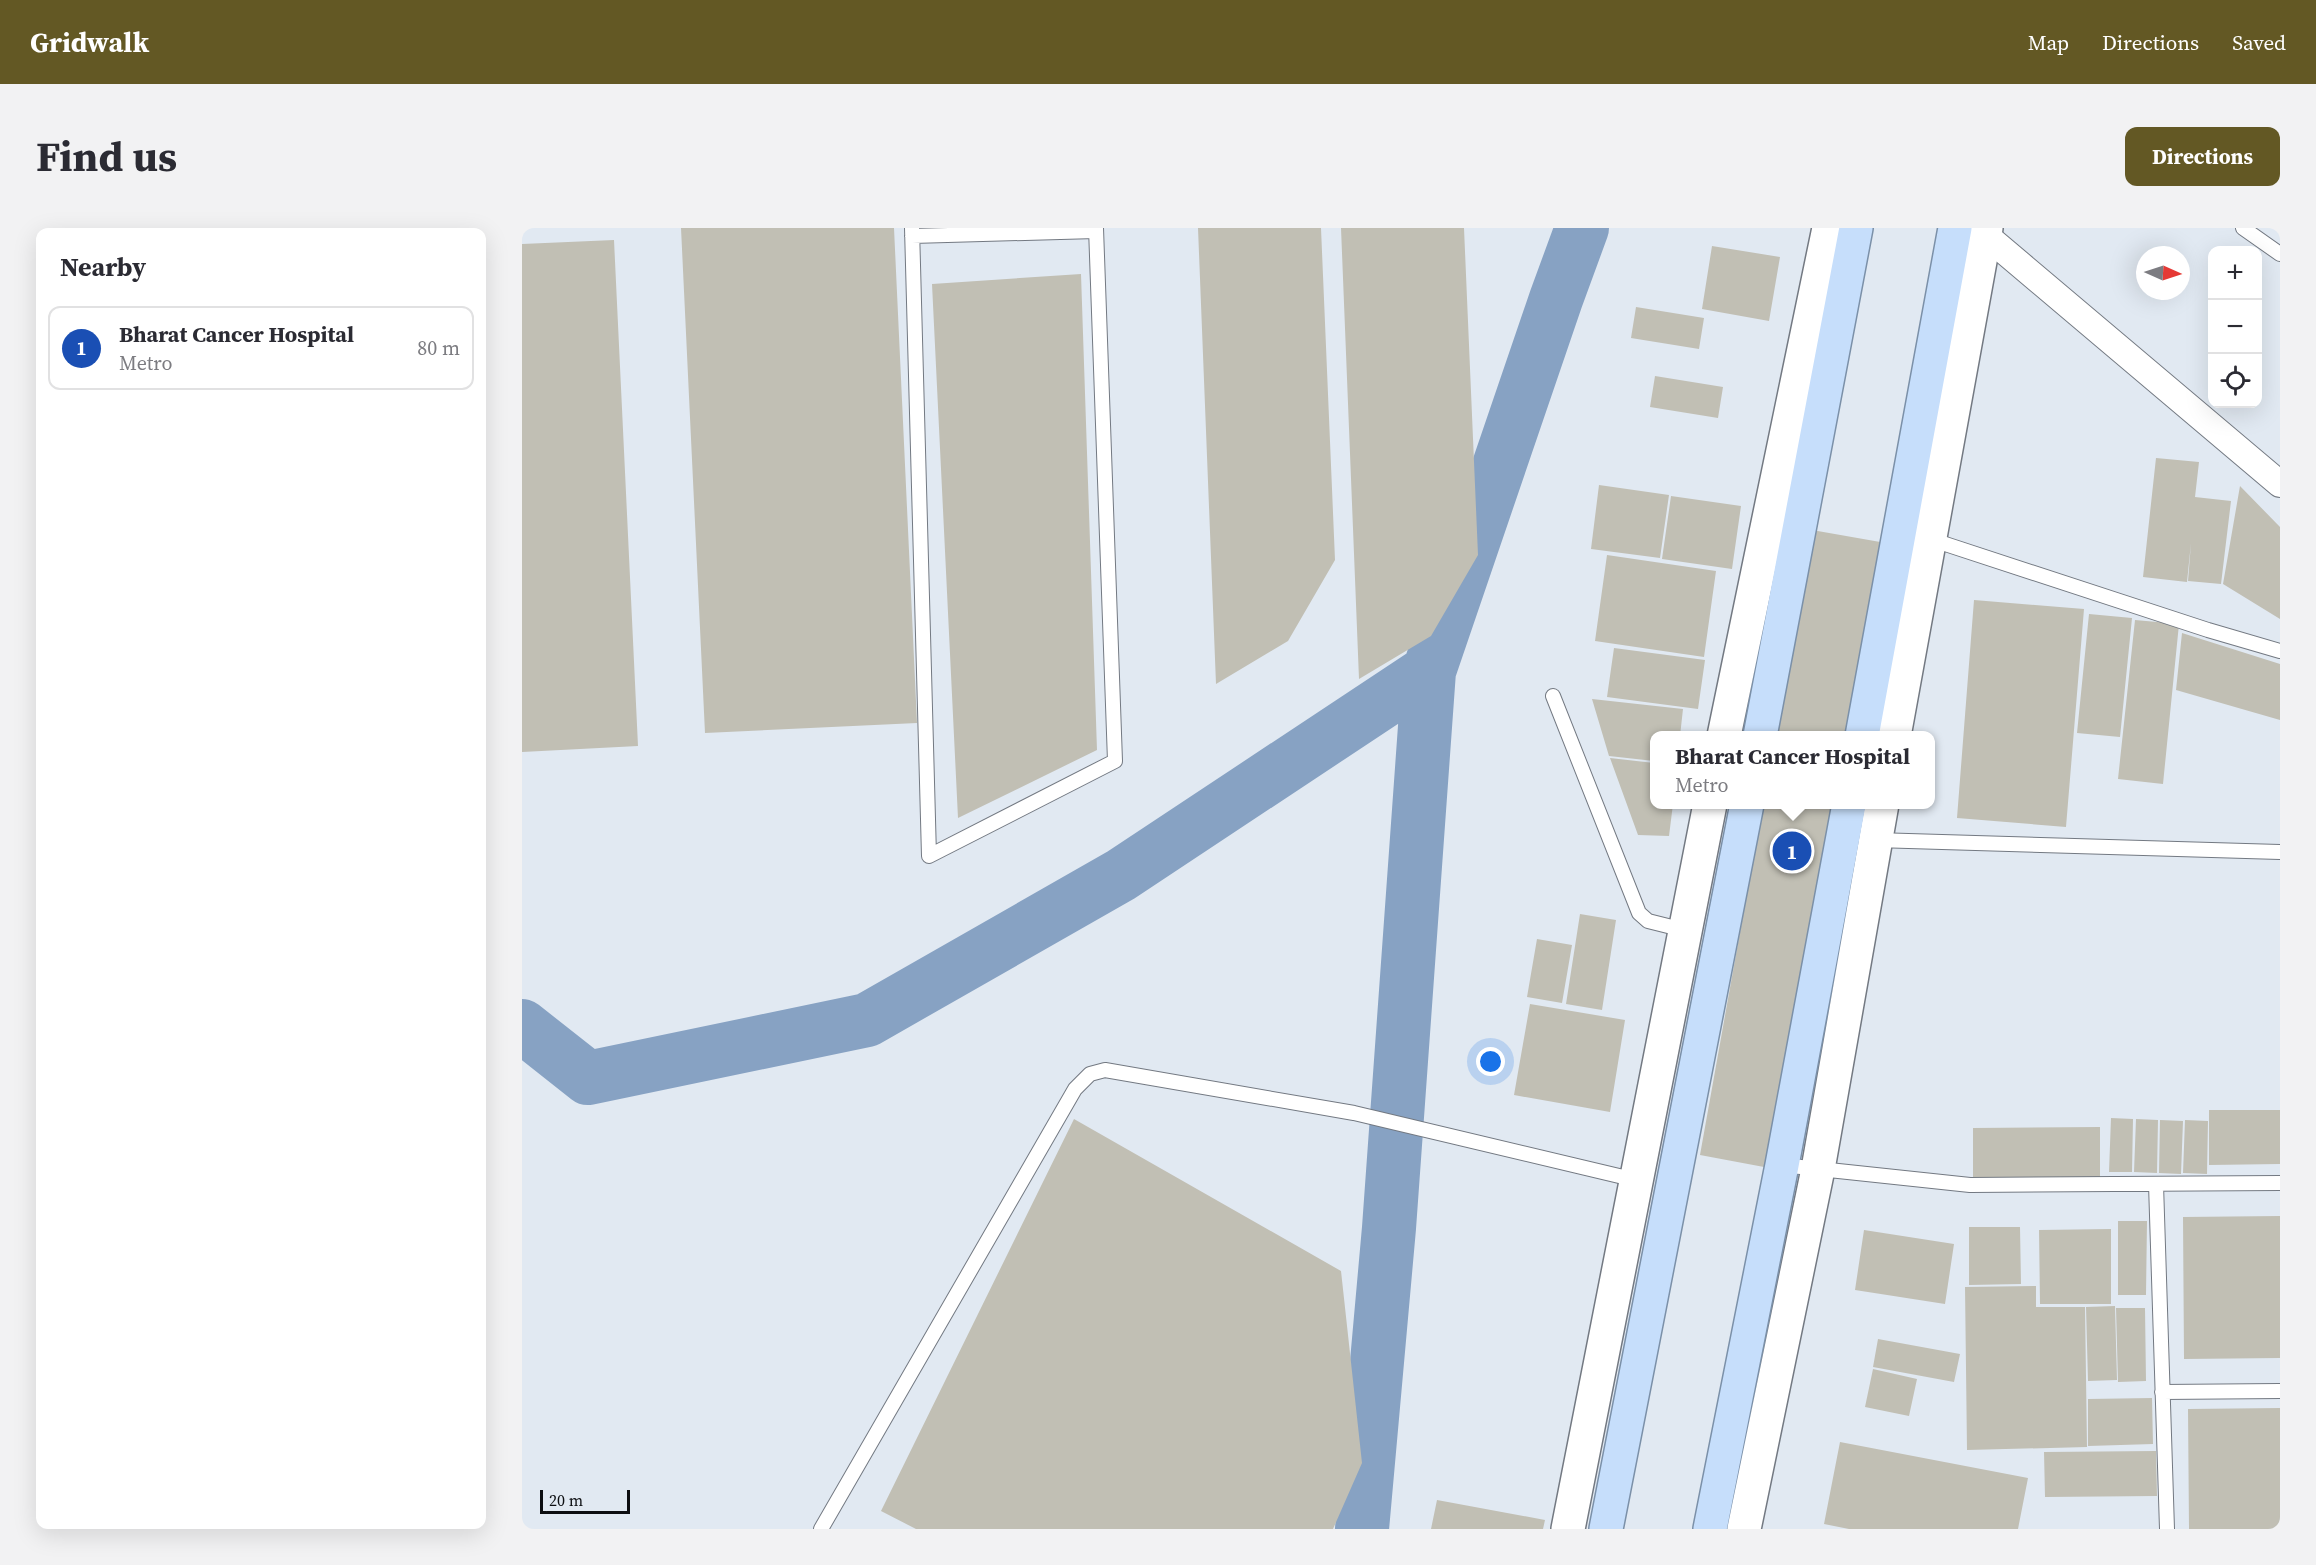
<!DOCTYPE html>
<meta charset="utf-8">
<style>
body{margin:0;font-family:"Source Serif 4",serif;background:#f2f2f3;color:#2b2b33}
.controls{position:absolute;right:18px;top:18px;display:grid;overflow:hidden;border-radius:12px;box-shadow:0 6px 24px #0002}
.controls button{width:54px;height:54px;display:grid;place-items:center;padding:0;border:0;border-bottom:2px solid #e1e1e2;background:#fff;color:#2b2b33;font:30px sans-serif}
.compass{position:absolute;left:1614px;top:18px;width:54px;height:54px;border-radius:50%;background:#fff;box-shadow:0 6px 24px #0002;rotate:93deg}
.scale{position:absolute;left:18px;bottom:15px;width:90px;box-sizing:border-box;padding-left:6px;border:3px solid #0c0e11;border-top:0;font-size:16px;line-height:21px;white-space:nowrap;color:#0c0e11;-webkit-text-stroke:4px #e1e9f2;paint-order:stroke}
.you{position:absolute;left:969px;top:834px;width:21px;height:21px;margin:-15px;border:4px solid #fff;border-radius:50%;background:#1a73e8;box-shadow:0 0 0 9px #1a73e833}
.badge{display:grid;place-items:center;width:39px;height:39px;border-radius:50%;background:#635824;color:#fff;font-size:20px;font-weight:700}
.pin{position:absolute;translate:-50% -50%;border:3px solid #fff;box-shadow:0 2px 6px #0006}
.popup{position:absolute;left:1128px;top:503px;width:285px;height:78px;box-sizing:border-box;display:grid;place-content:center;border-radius:12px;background:#fff;filter:drop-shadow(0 2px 4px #0005);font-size:20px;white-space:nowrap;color:#7c7c81}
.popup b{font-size:22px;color:#2b2b33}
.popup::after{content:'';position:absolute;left:50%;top:100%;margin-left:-12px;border:12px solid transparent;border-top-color:#fff}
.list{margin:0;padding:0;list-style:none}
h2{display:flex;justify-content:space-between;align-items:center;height:78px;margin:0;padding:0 24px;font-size:26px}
h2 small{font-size:20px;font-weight:400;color:#7c7c81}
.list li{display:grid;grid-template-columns:39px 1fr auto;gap:18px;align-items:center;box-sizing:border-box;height:84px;margin:0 12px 12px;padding:0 12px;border:2px solid #e1e1e2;border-radius:12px}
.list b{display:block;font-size:22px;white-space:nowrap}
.list p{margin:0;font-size:20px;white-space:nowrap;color:#7c7c81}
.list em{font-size:20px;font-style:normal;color:#7c7c81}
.icon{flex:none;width:33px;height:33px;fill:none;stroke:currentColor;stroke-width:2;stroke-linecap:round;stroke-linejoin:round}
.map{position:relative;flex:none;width:1758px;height:1301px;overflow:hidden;border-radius:12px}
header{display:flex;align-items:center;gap:36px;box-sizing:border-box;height:84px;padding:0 30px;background:#635824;color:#fff}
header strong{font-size:28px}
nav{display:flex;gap:33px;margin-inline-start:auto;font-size:21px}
.intro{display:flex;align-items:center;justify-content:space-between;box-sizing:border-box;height:144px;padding:0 36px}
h1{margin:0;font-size:42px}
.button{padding:15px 27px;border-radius:12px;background:#635824;color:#fff;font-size:21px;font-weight:700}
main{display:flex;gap:36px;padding:0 36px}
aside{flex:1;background:#fff;border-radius:12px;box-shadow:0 6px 24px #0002}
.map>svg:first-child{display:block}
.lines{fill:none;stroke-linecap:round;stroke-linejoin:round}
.river{stroke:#87a2c3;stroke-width:54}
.building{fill:#c1bfb4}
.service-casing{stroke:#737982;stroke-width:16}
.minor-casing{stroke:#737982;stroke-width:28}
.tertiary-casing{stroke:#737982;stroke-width:36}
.trunk-casing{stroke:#7b90a8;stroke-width:36}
.service{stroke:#fff;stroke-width:14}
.minor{stroke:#fff;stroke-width:26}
.tertiary{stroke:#fff;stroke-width:33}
.trunk{stroke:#c6defb;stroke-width:33}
</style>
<header>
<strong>Gridwalk</strong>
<nav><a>Map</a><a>Directions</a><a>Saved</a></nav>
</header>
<div class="intro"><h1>Find us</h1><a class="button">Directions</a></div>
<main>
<aside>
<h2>Nearby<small></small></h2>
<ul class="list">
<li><span class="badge" style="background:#1a4fb4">1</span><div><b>Bharat Cancer Hospital</b><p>Metro</p></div><em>80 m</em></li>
</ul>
</aside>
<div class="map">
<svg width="1758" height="1301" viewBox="0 0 1758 1301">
<rect width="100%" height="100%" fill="#e1e9f2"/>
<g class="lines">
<!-- river -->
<path class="river" d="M 907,443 L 1034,71 L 1060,0
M 0,798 L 66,850 L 345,792 L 599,647 L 907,443 L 867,1000 L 840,1301"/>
</g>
<!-- building -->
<path class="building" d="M 159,0 L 372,0 L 395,495 L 183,505 Z
M 676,0 L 799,0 L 813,332 L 766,413 L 694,456 Z
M 819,0 L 942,0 L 956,327 L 909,408 L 837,451 Z
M 92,12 L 116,518 L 0,524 L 0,16 Z
M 1190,18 L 1258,29 L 1247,93 L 1180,81 Z
M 559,46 L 575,522 L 436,590 L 410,56 Z
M 1114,79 L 1182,90 L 1177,121 L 1109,110 Z
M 1133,148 L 1201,159 L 1196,190 L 1128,179 Z
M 1634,230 L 1677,234 L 1673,269 L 1709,273 L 1699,356 L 1666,353 L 1669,315 L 1665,354 L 1621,349 Z
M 1077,257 L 1147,267 L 1138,330 L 1069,321 Z
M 1718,258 L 1758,299 L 1758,391 L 1701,356 Z
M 1149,268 L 1219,278 L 1210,341 L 1140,331 Z
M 1290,302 L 1381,318 L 1347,508 L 1253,508 Z
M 1085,327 L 1194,343 L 1182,429 L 1073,413 Z
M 1452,372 L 1562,381 L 1544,599 L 1435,590 Z
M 1567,386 L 1610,390 L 1598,509 L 1555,505 Z
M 1613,392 L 1657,396 L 1641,556 L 1596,551 Z
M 1660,405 L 1758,436 L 1758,492 L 1654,462 Z
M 1092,420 L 1183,432 L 1176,481 L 1085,469 Z
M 1070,471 L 1161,481 L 1158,508 L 1132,508 L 1132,533 L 1087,528 Z
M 1088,530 L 1132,535 L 1132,576 L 1151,576 L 1147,608 L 1116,607 Z
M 1241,576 L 1335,576 L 1269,944 L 1178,927 Z
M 1058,686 L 1094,692 L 1080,782 L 1044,776 Z
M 1015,711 L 1050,717 L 1040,775 L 1005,769 Z
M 1008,776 L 1103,792 L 1088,884 L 992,867 Z
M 1687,882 L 1758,882 L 1758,936 L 1687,937 Z
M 1589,890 L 1611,891 L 1610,944 L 1587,944 Z
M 552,891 L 819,1043 L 840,1235 L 811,1301 L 394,1301 L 359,1283 Z
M 1614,891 L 1636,892 L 1635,945 L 1612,944 Z
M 1638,892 L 1661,893 L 1659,946 L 1637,945 Z
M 1663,892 L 1686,893 L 1685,946 L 1661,945 Z
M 1578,899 L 1578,951 L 1451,953 L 1451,900 Z
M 1758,988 L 1758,1130 L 1662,1131 L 1661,989 Z
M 1596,993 L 1625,993 L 1624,1067 L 1596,1067 Z
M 1447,999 L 1498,999 L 1499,1056 L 1447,1057 Z
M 1589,1001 L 1589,1076 L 1518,1076 L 1517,1002 Z
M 1342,1002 L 1432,1016 L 1423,1076 L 1333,1062 Z
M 1514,1058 L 1514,1079 L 1563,1079 L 1565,1219 L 1445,1222 L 1443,1059 Z
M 1593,1078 L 1595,1152 L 1566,1153 L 1564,1079 Z
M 1594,1080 L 1623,1080 L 1624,1153 L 1596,1154 Z
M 1356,1111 L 1438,1126 L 1432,1154 L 1351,1139 Z
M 1351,1141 L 1395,1151 L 1387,1188 L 1343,1179 Z
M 1630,1170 L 1631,1216 L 1566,1218 L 1566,1171 Z
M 1758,1180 L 1758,1301 L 1667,1301 L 1666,1181 Z
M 1318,1214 L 1506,1250 L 1496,1301 L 1327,1301 L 1302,1296 Z
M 1634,1223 L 1635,1268 L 1523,1269 L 1522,1224 Z
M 915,1272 L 1023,1292 L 1021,1301 L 909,1301 Z"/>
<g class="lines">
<defs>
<path id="service" d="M 390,0 L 407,628 L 593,533 L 574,0
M 1721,0 L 1758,26
M 390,8 L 574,3
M 1408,311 L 1686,402 L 1758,423
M 1031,468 L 1117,685 L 1126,693 L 1162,702
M 1353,612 L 1758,624
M 1260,937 L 1448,957 L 1758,955
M 1634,956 L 1645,1301
M 1640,1164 L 1758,1163
M 299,1301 L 553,861 L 568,846 L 583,842 L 832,885 L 1114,952"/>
<path id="minor" d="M 1455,0 L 1758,256"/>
<path id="tertiary" d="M 1202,508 L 1307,0
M 1372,508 L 1464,0
M 1046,1301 L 1188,576
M 1222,1301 L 1296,941 L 1360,576"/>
<path id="trunk" d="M 1238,508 L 1334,0
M 1340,508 L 1433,0
M 1084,1301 L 1225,576
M 1188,1301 L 1260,937 L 1327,576"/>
</defs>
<!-- service casing -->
<use href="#service" class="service-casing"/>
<!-- minor casing -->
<use href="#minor" class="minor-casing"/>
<!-- tertiary casing -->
<use href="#tertiary" class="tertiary-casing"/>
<!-- trunk casing -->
<use href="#trunk" class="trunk-casing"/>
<!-- service -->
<use href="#service" class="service"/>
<!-- minor -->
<use href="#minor" class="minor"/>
<!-- tertiary -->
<use href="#tertiary" class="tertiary"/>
<!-- trunk -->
<use href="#trunk" class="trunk"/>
</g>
</svg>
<div class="controls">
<button>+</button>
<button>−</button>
<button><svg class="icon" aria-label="locate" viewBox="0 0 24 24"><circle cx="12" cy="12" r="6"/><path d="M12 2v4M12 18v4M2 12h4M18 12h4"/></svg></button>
</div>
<svg class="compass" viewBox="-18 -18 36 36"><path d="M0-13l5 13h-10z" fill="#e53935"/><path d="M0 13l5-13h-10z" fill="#7c7c81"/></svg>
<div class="scale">20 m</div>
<div class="you"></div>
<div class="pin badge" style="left:1270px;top:623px;background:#1a4fb4">1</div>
<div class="popup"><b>Bharat Cancer Hospital</b>Metro</div>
</div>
</main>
